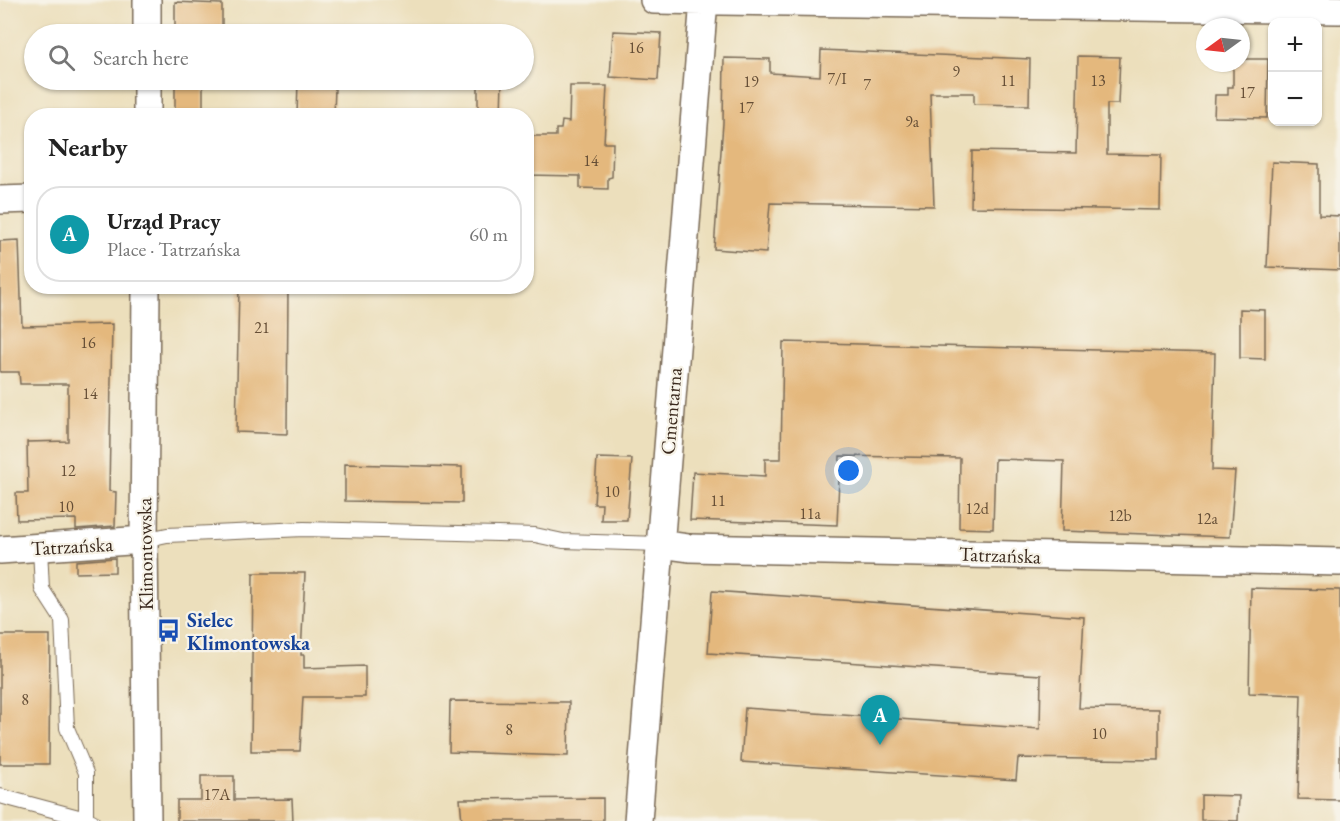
<!DOCTYPE html>
<meta charset="utf-8">
<style>
body{margin:0;font-family:"EB Garamond",serif;background:#f6f6f6;color:#222}
.controls{position:absolute;right:18px;top:18px;display:grid;overflow:hidden;border-radius:12px;box-shadow:0 2px 4px #0004}
.controls button{width:54px;height:54px;display:grid;place-items:center;padding:0;border:0;border-bottom:2px solid #e0e0e0;background:#fff;color:#222;font:30px sans-serif}
.compass{position:absolute;left:1196px;top:18px;width:54px;height:54px;border-radius:50%;background:#fff;box-shadow:0 2px 4px #0004;rotate:255deg}
.you{position:absolute;left:849px;top:471px;width:21px;height:21px;margin:-15px;border:4px solid #fff;border-radius:50%;background:#1a73e8;box-shadow:0 0 0 9px #1a73e833}
.badge{display:grid;place-items:center;width:39px;height:39px;border-radius:50%;background:#c8321e;color:#fff;font-size:20px;font-weight:700}
.pin{position:absolute;translate:-50% -50px;filter:drop-shadow(0 2px 3px #0008)}
.pin::after{content:'';position:absolute;top:32px;width:21px;height:18px;background:inherit;clip-path:polygon(0 0,100% 0,50% 100%)}
.list{margin:0;padding:0;list-style:none}
h2{display:flex;justify-content:space-between;align-items:center;height:78px;margin:0;padding:0 24px;font-size:26px}
h2 small{font-size:20px;font-weight:400;color:#767676}
.list li{display:grid;grid-template-columns:39px 1fr auto;gap:18px;align-items:center;box-sizing:border-box;height:96px;margin:0 12px 12px;padding:0 12px;border:2px solid #e0e0e0;border-radius:24px}
.list b{display:block;font-size:22px;white-space:nowrap}
.list p{margin:0;font-size:20px;white-space:nowrap;color:#767676}
.list em{font-size:20px;font-style:normal;color:#767676}
.icon{flex:none;width:33px;height:33px;fill:none;stroke:currentColor;stroke-width:2;stroke-linecap:round;stroke-linejoin:round}
.map{position:relative;flex:none;width:1340px;height:821px;overflow:hidden}
.search{position:absolute;background:#fff;box-shadow:0 2px 4px #0004;left:24px;top:24px;width:510px;height:66px;display:flex;align-items:center;gap:15px;box-sizing:border-box;padding:0 21px;border-radius:33px;color:#767676;font-size:22px}
.panel{position:absolute;background:#fff;box-shadow:0 2px 4px #0004;left:24px;top:108px;width:510px;height:186px;border-radius:24px}
.map>svg:first-child{display:block}
.building{fill:#e4b87d}
.lines{fill:none;stroke-linecap:round;stroke-linejoin:round}
.lane-casing{stroke:#796955;stroke-width:16}
.street-casing{stroke:#796955;stroke-width:30}
.lane{stroke:#fff;stroke-width:14}
.street{stroke:#fff;stroke-width:27}
.labels{text-anchor:middle;dominant-baseline:central;stroke-width:4.5;stroke-linejoin:round;paint-order:stroke}
.number-label{font-size:16px;fill:#654e36}
.street-label{font-size:20px;fill:#3b2a1e;stroke:#f7f3e8}
.transit-label{font-size:20px;font-weight:bold;fill:#164399;stroke:#f7f3e8;text-anchor:start}
</style>
<div class="map">
<svg width="1340" height="821" viewBox="0 0 1340 821">
<rect width="100%" height="100%" fill="#f7f3e8"/>
<filter id="ink" filterUnits="userSpaceOnUse"><feTurbulence type="fractalNoise" baseFrequency=".0167" numOctaves="2"/><feDisplacementMap in="SourceGraphic" scale="12" xChannelSelector="R" yChannelSelector="G"/><feConvolveMatrix kernelMatrix="1 2 1 2 8 2 1 2 1" color-interpolation-filters="sRGB"/></filter>
<filter id="wash" filterUnits="userSpaceOnUse"><feTurbulence type="fractalNoise" baseFrequency=".008" numOctaves="4" result="noise"/><feDisplacementMap in="SourceGraphic" scale="24" xChannelSelector="R" yChannelSelector="G"/><feGaussianBlur stdDeviation="1.35" result="paint"/><feColorMatrix in="noise" values="0 0 0 0 0 0 0 0 0 0 0 0 0 0 0 0 0 1.4 0 .05"/><feComposite in="paint" operator="in"/></filter>
<g filter="url(#wash)">
<rect width="100%" height="100%" fill="#ecdfbc"/>
<g id="blocks">
<!-- building -->
<path class="building" d="M 175,2 L 222,4 L 222,34 L 175,34 Z
M 613,31 L 661,33 L 658,80 L 610,77 Z
M 821,50 L 1030,59 L 1029,105 L 974,104 L 974,93 L 930,93 L 934,206 L 770,203 L 766,253 L 714,249 L 723,123 L 724,58 L 770,59 L 770,73 L 820,76 Z
M 1078,56 L 1120,57 L 1118,104 L 1107,104 L 1107,154 L 1161,155 L 1160,210 L 971,207 L 972,151 L 1076,153 Z
M 1241,59 L 1268,59 L 1267,118 L 1214,117 L 1215,95 L 1228,95 L 1228,87 L 1233,87 L 1233,63 L 1241,63 Z
M 175,80 L 203,80 L 203,116 L 175,116 Z
M 298,80 L 324,80 L 324,87 L 335,87 L 334,116 L 297,116 Z
M 478,80 L 502,80 L 501,116 L 478,116 Z
M 570,86 L 607,86 L 604,143 L 613,143 L 612,177 L 608,178 L 608,189 L 580,188 L 580,176 L 526,175 L 526,136 L 556,136 L 556,129 L 561,129 L 562,121 L 569,122 Z
M 1272,162 L 1319,164 L 1319,215 L 1340,216 L 1340,270 L 1267,267 Z
M 19,240 L 22,326 L 112,324 L 109,491 L 116,492 L 115,526 L 76,529 L 76,519 L 17,520 L 16,493 L 28,493 L 27,442 L 68,441 L 68,384 L 20,384 L 19,372 L 0,372 L 0,241 Z
M 239,286 L 288,286 L 287,434 L 236,432 Z
M 1240,309 L 1265,310 L 1265,359 L 1240,358 Z
M 783,342 L 1215,353 L 1212,470 L 1235,471 L 1230,537 L 1062,531 L 1064,461 L 995,459 L 993,529 L 959,528 L 960,458 L 840,456 L 837,525 L 690,520 L 693,472 L 765,476 L 765,459 L 781,459 Z
M 597,458 L 632,459 L 627,520 L 601,520 L 602,504 L 594,504 Z
M 345,464 L 462,467 L 462,503 L 345,501 Z
M 115,558 L 115,572 L 76,573 L 76,561 Z
M 253,573 L 305,573 L 301,655 L 304,655 L 304,668 L 365,666 L 365,697 L 303,697 L 300,751 L 251,751 Z
M 1251,588 L 1340,590 L 1340,800 L 1298,799 L 1301,695 L 1249,693 Z
M 712,591 L 1084,617 L 1079,708 L 1159,709 L 1159,760 L 1018,758 L 1016,780 L 741,762 L 745,708 L 1040,729 L 1041,675 L 708,653 Z
M 0,635 L 50,635 L 49,764 L 0,764 Z
M 450,701 L 569,702 L 568,756 L 449,752 Z
M 201,776 L 234,776 L 234,800 L 292,799 L 293,821 L 177,821 L 177,800 L 201,800 Z
M 1201,795 L 1239,796 L 1238,821 L 1201,820 Z
M 603,798 L 603,821 L 462,821 L 460,799 Z"/>
</g>
</g>
<g filter="url(#ink)">
<use href="#blocks" fill-opacity="0" stroke="#796955" stroke-width="1.5"/>
<g class="lines">
<defs>
<path id="lane" d="M 144,540 L 167,535 L 304,529 L 535,535 L 563,541 L 660,544
M 40,548 L 42,589 L 62,620 L 67,728 L 86,773 L 86,819 L 92,821
M 0,796 L 86,819"/>
<path id="street" d="M 654,0 L 1340,10
M 147,34 L 147,0
M 147,116 L 147,80
M 0,200 L 32,199
M 146,286 L 144,540 L 147,821
M 660,544 L 689,548 L 1340,562
M 0,550 L 144,540
M 638,821 L 704,0"/>
</defs>
<!-- lane casing -->
<use href="#lane" class="lane-casing"/>
<!-- street casing -->
<use href="#street" class="street-casing"/>
<!-- lane -->
<use href="#lane" class="lane"/>
<!-- street -->
<use href="#street" class="street"/>
</g>
</g>
<!-- icons -->
<defs>
<symbol id="bus-bare" viewBox="-9 -9 18 18"><path d="M-5-6H5V4H4V6H2V4H-2V6H-4V4H-5ZM-3.5-4V0h7V-4ZM-3.5 1.2v1.5H-2V1.2ZM2 1.2v1.5H3.5V1.2Z" fill="#1a4fb4" stroke="#f7f3e8" stroke-width="2.5" paint-order="stroke"/></symbol>
</defs>
<g fill-rule="evenodd">
<use href="#bus-bare" x="152" y="614" width="33" height="33"/>
</g>
<g class="labels">
<!-- number labels -->
<g class="number-label">
<text x="636" y="47">16</text>
<text x="956" y="71">9</text>
<text x="837" y="78">7/I</text>
<text x="1008" y="80">11</text>
<text x="1098" y="80">13</text>
<text x="751" y="81">19</text>
<text x="867" y="84">7</text>
<text x="1247" y="92">17</text>
<text x="746" y="107">17</text>
<text x="912" y="121">9a</text>
<text x="591" y="160">14</text>
<text x="262" y="327">21</text>
<text x="88" y="342">16</text>
<text x="90" y="393">14</text>
<text x="68" y="470">12</text>
<text x="612" y="491">10</text>
<text x="718" y="500">11</text>
<text x="66" y="506">10</text>
<text x="977" y="508">12d</text>
<text x="810" y="513">11a</text>
<text x="1120" y="515">12b</text>
<text x="1207" y="518">12a</text>
<text x="25" y="699">8</text>
<text x="509" y="729">8</text>
<text x="1099" y="733">10</text>
<text x="217" y="794">17A</text>
</g>
<!-- street labels -->
<g class="street-label">
<text transform="translate(671 411) rotate(-85)">Cmentarna</text>
<text transform="translate(72 546) rotate(-3)">Tatrzańska</text>
<text transform="translate(145 554) rotate(-91)">Klimontowska</text>
<text transform="translate(1000 555) rotate(2)">Tatrzańska</text>
</g>
<!-- transit labels -->
<g class="transit-label">
<text x="187" y="620">Sielec<tspan x="187" dy="23">Klimontowska</tspan></text>
</g>
</g>
</svg>
<div class="controls">
<button>+</button>
<button>−</button>
</div>
<svg class="compass" viewBox="-18 -18 36 36"><path d="M0-13l5 13h-10z" fill="#e53935"/><path d="M0 13l5-13h-10z" fill="#767676"/></svg>
<div class="you"></div>
<div class="pin badge" style="left:880px;top:745px;background:#0f9aa8">A</div>
<div class="search"><svg class="icon" aria-label="search" viewBox="0 0 24 24"><circle cx="10" cy="10" r="6"/><path d="M15 15l6 6"/></svg>Search here</div>
<section class="panel">
<h2>Nearby<small></small></h2>
<ul class="list">
<li><span class="badge" style="background:#0f9aa8">A</span><div><b>Urząd Pracy</b><p>Place · Tatrzańska</p></div><em>60 m</em></li>
</ul>
</section>
</div>
